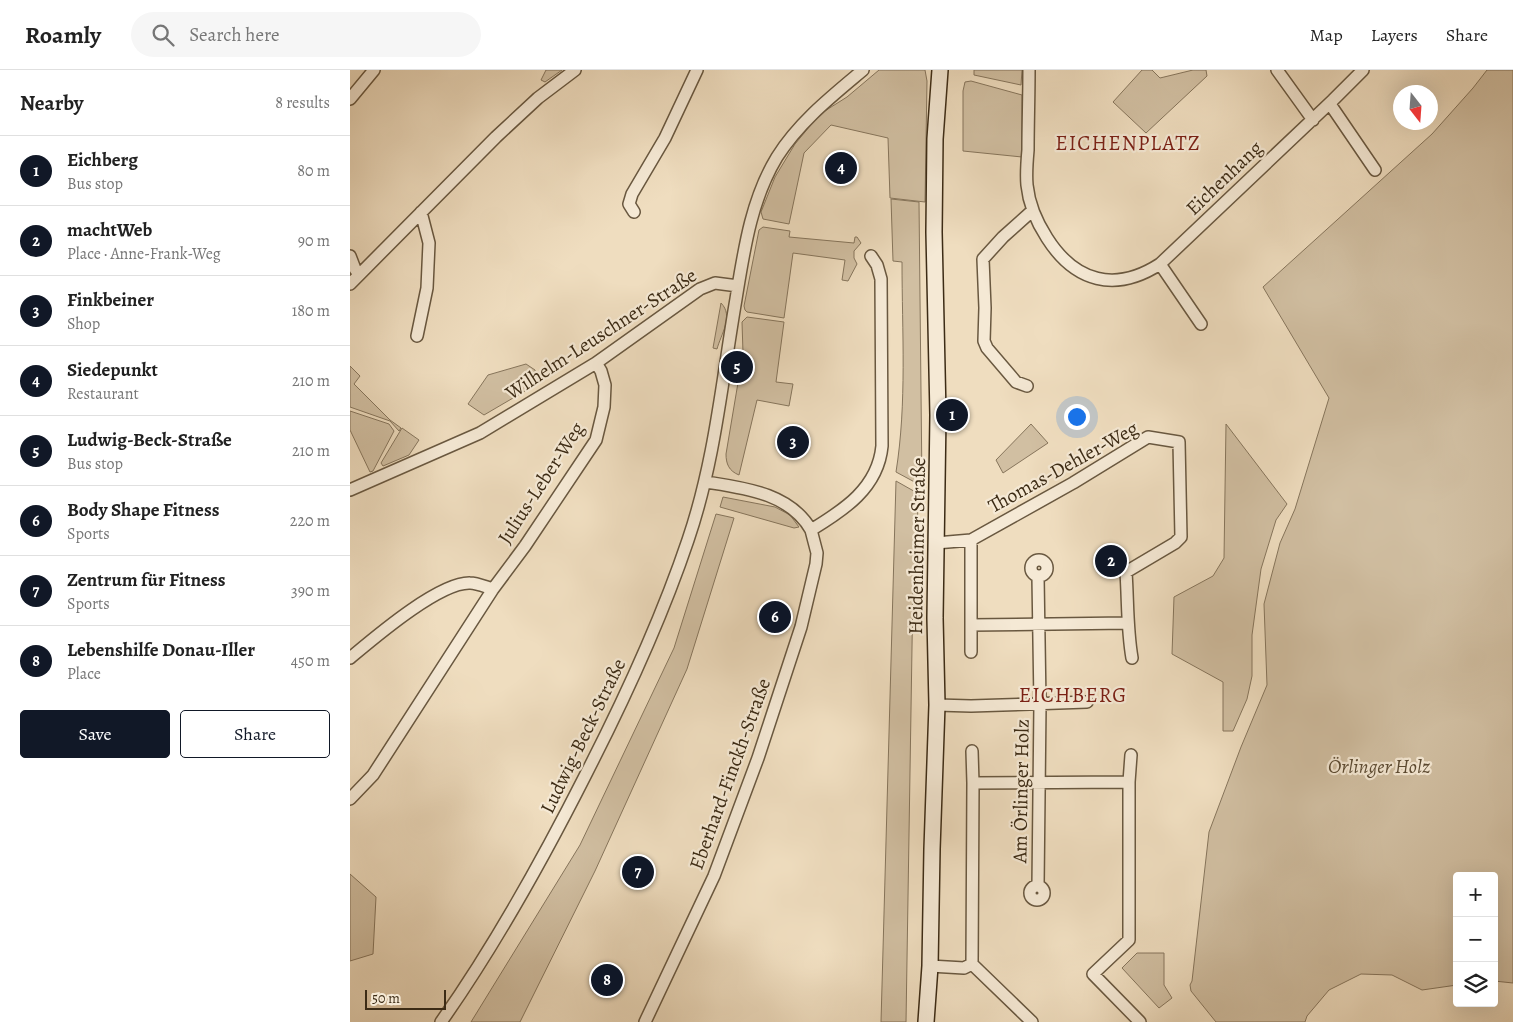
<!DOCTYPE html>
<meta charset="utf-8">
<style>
body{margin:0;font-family:Alegreya,serif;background:#f6f6f6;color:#222}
.controls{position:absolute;right:15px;bottom:15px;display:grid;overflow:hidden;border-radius:5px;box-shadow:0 5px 20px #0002}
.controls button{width:45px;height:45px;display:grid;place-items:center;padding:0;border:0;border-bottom:1px solid #e0e0e0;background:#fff;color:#222;font:25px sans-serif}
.compass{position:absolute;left:1043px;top:15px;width:45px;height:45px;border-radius:50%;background:#fff;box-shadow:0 5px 20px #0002;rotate:163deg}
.scale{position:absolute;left:15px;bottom:12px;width:81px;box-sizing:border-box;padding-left:5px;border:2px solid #3c2b15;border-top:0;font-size:14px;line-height:18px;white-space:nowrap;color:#3c2b15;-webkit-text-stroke:4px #f5e9d5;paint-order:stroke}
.you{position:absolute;left:726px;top:346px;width:18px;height:18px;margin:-12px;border:4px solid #fff;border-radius:50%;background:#1a73e8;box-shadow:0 0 0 8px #1a73e833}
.badge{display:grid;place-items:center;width:32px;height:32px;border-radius:50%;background:#111827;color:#fff;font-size:16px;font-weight:700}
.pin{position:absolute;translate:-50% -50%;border:2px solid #fff;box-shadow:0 1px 5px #0006}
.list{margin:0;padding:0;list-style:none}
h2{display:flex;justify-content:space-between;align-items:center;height:65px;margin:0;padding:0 20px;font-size:21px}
h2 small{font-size:16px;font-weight:400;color:#767676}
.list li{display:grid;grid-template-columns:32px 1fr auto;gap:15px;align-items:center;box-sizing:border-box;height:70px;padding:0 20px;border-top:1px solid #e0e0e0}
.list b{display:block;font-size:19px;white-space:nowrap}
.list p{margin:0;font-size:16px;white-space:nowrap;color:#767676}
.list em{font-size:16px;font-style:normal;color:#767676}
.actions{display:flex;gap:10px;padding:15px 20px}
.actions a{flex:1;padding:11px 0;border:1px solid #111827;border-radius:5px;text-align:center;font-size:18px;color:#111827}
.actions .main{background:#111827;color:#fff}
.icon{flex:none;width:28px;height:28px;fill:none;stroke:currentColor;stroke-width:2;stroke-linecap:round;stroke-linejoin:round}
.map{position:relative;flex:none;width:1163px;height:952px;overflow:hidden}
header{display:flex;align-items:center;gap:30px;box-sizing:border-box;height:70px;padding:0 25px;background:#fff;border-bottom:1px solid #e0e0e0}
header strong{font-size:24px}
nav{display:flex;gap:28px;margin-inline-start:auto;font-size:18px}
.search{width:350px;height:45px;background:#f6f6f6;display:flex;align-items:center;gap:12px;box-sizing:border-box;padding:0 18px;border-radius:28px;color:#767676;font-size:19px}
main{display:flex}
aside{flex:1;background:#fff}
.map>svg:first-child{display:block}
.green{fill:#d1bfa2;stroke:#86755c}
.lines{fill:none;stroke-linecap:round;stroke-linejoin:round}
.street-casing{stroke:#695840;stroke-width:14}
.secondary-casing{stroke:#3c2b15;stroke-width:18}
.street{stroke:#f5e9d5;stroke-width:11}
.secondary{stroke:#f5e9d5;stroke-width:15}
.labels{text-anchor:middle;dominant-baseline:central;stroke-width:4.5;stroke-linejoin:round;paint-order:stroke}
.street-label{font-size:20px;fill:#3c2b15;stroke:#f5e9d5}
.park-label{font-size:20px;font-style:italic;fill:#5a4931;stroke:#f5e9d5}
.neighbourhood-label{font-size:21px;letter-spacing:1px;fill:#7a1f14;stroke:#f5e9d5}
</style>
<header>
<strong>Roamly</strong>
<div class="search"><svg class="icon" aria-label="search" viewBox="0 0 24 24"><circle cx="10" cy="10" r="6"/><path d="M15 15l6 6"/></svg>Search here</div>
<nav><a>Map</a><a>Layers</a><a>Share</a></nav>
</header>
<main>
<aside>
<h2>Nearby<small>8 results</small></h2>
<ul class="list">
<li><span class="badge">1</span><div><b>Eichberg</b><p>Bus stop</p></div><em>80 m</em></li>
<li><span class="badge">2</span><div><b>machtWeb</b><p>Place · Anne-Frank-Weg</p></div><em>90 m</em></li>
<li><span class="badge">3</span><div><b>Finkbeiner</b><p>Shop</p></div><em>180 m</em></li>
<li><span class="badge">4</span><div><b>Siedepunkt</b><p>Restaurant</p></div><em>210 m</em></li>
<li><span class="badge">5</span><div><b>Ludwig-Beck-Straße</b><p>Bus stop</p></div><em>210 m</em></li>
<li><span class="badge">6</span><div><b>Body Shape Fitness</b><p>Sports</p></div><em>220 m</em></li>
<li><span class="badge">7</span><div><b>Zentrum für Fitness</b><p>Sports</p></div><em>390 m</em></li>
<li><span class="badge">8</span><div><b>Lebenshilfe Donau-Iller</b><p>Place</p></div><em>450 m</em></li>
</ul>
<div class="actions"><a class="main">Save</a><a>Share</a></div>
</aside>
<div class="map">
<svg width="1163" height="952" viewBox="0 0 1163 952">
<rect width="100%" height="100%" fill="#efddbf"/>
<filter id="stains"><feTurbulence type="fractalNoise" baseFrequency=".004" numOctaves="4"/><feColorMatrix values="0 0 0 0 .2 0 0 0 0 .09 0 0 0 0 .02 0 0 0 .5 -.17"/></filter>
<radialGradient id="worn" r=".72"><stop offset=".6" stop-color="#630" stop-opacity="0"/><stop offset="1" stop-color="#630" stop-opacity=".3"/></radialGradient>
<!-- green -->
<path class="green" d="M 196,0 L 212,0 L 195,12 L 191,10 Z
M 529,0 L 575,0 L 577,11 L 575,132 L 540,128 L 538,68 L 481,55 L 454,83 L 439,154 L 413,149 L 411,142 L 425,107 L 445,74 L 470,44 L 497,27 Z
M 624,0 L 672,0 L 671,15 L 624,5 Z
M 792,0 L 802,0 L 810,8 L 843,0 L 856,0 L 857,6 L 796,63 L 763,32 Z
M 1137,0 L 1163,0 L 1163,913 L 1144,911 L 1144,806 L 1107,806 L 1107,915 L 1072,920 L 1042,905 L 1011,904 L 979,920 L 957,946 L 955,952 L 866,952 L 841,921 L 840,915 L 842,911 L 859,762 L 891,677 L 917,615 L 914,534 L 930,473 L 945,439 L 979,328 L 913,217 L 1082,64 L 1123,18 Z
M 621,11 L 672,25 L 672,87 L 613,81 L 613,21 L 615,12 Z
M 541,129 L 569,132 L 572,416 L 546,402 C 557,333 552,262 552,192 L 543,191 Z
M 413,157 L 440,161 L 439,167 L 504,173 L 505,167 L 507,167 L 511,173 L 504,181 L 504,188 L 507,194 L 498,211 L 492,210 L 495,190 L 443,183 L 434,248 L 397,242 L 395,240 L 394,236 L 409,160 Z
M 371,233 C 384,246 371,264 367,279 L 363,278 Z
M 397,247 L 434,252 L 426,312 L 443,314 L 439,336 L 407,330 L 389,405 C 379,401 376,394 376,384 L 393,283 L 392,252 Z
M 176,294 L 185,300 L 187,314 L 134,345 L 118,334 L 138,305 Z
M 0,296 L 10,306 L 4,314 L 40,350 L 51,358 L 49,361 L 40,351 L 0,337 Z
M 0,341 L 39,354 L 44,361 L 23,401 L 20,402 L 0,360 Z
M 681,354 L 698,373 L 653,403 L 646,390 Z
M 876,354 L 937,434 L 926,450 L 911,499 L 902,565 L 902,606 L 897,629 L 883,661 L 873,661 L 873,612 L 822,584 L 824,527 L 863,506 L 874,488 Z
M 52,358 L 69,370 L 59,385 L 33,396 L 31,393 Z
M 546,411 L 569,424 L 563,515 L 556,952 L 531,952 Z
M 373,427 L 425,437 L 440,445 L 449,457 L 444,458 L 370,437 Z
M 366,444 L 384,448 L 337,599 L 245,801 L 170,952 L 121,952 L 230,775 L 324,578 Z
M 0,804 L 26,827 L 23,884 L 0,891 Z
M 787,883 L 814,883 L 814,915 L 822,928 L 809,938 L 772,898 Z"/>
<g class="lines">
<defs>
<path id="street" d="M 679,0 C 679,27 678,54 678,80 C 677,91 676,104 677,115 C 679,135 686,151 697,168 C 725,212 765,223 810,194 L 983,30 L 1013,0
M 927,0 L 963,50
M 0,29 L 24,0
M 980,34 L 1025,100
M 284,142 L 279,134 L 282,124 L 315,68 L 347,0
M 0,186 L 5,199 L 9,204
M 810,194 L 851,254
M 0,214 L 146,67 L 188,28 L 225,0
M 67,266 L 77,218 L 79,173 L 71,142
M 677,316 L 666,312 L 637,278 L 634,271 L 635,238 L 633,189 L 653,167 L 682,141
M 356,412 C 394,418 440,423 461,460
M 0,420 L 130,363 L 246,293 L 350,219 L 365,213 L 388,216
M 621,470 L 621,555 L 777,553
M 586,473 L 621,470 L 723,413 L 798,367 L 829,372 L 831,467 L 825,473 L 776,502 C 778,532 777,559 782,588
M681 498a8 8 0 1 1 16 0a8 8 0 1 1-16 0Z
M 688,507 L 690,634 L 688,816
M 621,555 L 621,582
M 0,588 C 24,568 89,512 120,513 C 127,513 136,517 143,519
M 587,635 L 621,636 L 737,632
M 622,681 L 623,713 L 622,894 L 682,952
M 781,685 L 779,712 L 779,870 L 743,904 L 790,952
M 623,713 L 779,712
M 0,729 L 23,705 L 143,519 L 175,476 L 246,370 L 254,337 L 255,315 L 251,301 L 246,293
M680 823a7 7 0 1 1 14 0a7 7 0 1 1-14 0Z
M 580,896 L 614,898 L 622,894
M 91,952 C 146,874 193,789 236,704 C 275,628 311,550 338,470 C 365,391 372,310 386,229 C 394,180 401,130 427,87 C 449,52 482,26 513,0
M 295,952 L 364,806 L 408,688 L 451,557 L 466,494 L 467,483 L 461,460 C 494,440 528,418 532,376 L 531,209 L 527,195 L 521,186"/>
<path id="secondary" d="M 576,952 L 580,896 L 582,779 L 587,635 L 585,548 L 588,345 L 584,162 L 585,69 L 590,0"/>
</defs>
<!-- street casing -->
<use href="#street" class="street-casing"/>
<!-- secondary casing -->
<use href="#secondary" class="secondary-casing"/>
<!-- street -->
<use href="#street" class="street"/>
<!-- secondary -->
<use href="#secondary" class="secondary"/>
</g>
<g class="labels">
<!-- street labels -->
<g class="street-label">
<text transform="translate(874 108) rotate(-44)">Eichenhang</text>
<text transform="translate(251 264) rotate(-33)">Wilhelm-Leuschner-Straße</text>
<text transform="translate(713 397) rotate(-29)">Thomas-Dehler-Weg</text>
<text transform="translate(191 413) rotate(-57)">Julius-Leber-Weg</text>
<text transform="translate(567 476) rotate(-89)">Heidenheimer Straße</text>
<text transform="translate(233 666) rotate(-64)">Ludwig-Beck-Straße</text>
<text transform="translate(380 704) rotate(-70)">Eberhard-Finckh-Straße</text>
<text transform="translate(671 721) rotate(-89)">Am Örlinger Holz</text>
</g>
<!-- park labels -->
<g class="park-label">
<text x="1029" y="696">Örlinger Holz</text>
</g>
<!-- neighbourhood labels -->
<g class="neighbourhood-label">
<text x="778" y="73">EICHENPLATZ</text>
<text x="723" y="625">EICHBERG</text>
</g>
</g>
<rect width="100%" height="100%" filter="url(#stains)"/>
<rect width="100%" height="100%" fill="url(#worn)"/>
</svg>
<div class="controls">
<button>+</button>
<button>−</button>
<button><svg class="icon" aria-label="layers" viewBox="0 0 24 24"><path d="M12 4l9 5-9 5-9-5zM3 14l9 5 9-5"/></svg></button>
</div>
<svg class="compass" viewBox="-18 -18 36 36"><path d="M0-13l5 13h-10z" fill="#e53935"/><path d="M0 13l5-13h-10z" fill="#767676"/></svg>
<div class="scale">50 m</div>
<div class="you"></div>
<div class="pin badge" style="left:602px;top:345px">1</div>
<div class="pin badge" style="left:761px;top:491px">2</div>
<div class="pin badge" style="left:443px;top:372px">3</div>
<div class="pin badge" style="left:491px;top:98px">4</div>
<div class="pin badge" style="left:387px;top:297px">5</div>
<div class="pin badge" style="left:425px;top:547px">6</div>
<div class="pin badge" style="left:288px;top:802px">7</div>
<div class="pin badge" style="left:257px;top:910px">8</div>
</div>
</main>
